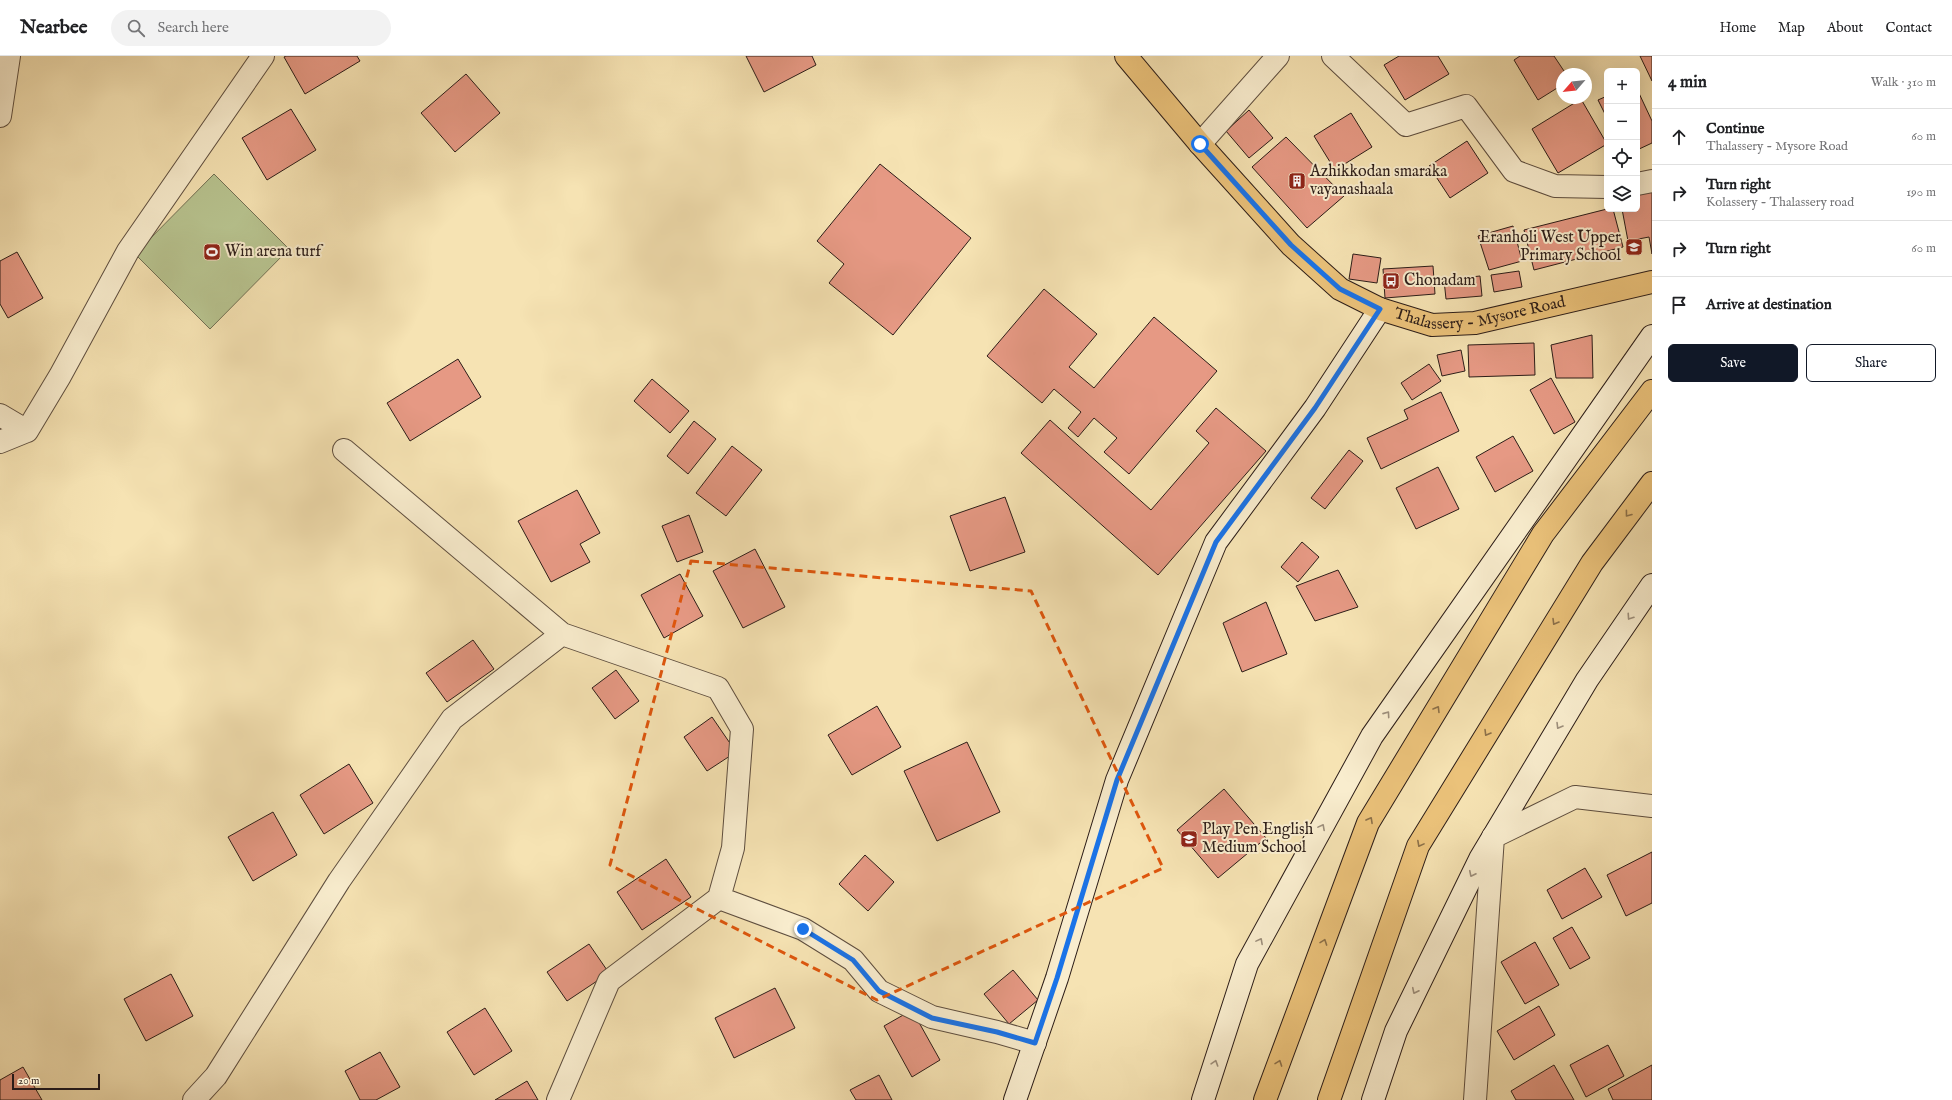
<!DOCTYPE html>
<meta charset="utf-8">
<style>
body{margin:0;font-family:"IM FELL English",serif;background:#f2f2f2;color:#202124}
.controls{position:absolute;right:12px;top:12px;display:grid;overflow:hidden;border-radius:6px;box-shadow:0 4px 16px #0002}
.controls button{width:36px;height:36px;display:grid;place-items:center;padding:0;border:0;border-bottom:1px solid #e0e0e0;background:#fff;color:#202124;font:20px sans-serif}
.compass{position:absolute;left:1556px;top:12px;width:36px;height:36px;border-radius:50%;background:#fff;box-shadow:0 4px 16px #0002;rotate:242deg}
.scale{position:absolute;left:12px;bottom:10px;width:88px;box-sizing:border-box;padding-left:4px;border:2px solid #2c1d18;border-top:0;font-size:11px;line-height:14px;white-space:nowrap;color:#2c1d18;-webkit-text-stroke:3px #f9edce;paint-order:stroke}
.stop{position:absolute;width:12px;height:12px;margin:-9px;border:3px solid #1a73e8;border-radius:50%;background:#fff}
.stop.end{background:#1a73e8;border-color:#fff;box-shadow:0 1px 4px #0008}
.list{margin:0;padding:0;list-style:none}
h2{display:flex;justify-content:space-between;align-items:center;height:52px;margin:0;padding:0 16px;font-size:17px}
h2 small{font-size:13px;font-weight:400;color:#757577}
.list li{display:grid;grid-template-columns:26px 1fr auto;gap:12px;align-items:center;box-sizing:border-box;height:56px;padding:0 16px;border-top:1px solid #e0e0e0}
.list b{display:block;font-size:15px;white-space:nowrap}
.list p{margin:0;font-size:13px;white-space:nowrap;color:#757577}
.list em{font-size:13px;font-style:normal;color:#757577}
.actions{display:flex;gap:8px;padding:12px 16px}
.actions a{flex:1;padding:9px 0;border:1px solid #111827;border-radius:6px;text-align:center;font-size:14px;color:#111827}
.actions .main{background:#111827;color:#fff}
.icon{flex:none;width:22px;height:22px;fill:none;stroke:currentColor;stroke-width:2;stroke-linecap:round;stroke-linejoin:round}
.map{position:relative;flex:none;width:1652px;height:1044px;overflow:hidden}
header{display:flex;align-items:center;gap:24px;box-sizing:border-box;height:56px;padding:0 20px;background:#fff;border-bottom:1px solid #e0e0e0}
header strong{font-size:19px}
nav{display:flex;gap:22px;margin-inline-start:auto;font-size:14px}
.search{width:280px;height:36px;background:#f2f2f2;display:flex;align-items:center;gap:10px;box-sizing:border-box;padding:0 14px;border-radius:22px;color:#757577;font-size:15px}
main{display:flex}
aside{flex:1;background:#fff}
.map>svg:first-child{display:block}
.green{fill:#b8c490;stroke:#727054}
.building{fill:#e69984;stroke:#2c1d18}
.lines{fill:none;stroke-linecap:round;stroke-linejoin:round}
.street-casing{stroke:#5e4e3f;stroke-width:24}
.secondary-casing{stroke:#2c1d18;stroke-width:24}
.primary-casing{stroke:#2c1d18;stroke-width:24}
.highway-casing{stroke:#2c1d18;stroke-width:24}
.street{stroke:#f9edce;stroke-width:22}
.secondary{stroke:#f9edce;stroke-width:22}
.primary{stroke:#ebc27a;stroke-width:22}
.highway{stroke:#ebc27a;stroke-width:22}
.oneway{stroke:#8c7049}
.oneway2{stroke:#9d8f7c}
.route{stroke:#1a73e8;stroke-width:5}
.marked{fill:none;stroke:#df560d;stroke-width:3;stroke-dasharray:8 5;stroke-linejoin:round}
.labels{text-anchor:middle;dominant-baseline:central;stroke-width:4;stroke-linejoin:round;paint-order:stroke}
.poi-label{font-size:16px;fill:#2c1d18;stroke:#f9edce;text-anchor:start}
.street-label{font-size:16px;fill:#2c1d18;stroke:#f9edce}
</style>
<header>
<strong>Nearbee</strong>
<div class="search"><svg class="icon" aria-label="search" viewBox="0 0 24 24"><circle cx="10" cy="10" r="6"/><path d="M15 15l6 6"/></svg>Search here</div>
<nav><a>Home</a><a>Map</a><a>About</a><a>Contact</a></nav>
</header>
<main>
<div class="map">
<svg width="1652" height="1044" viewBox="0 0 1652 1044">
<rect width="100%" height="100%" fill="#f6e3b3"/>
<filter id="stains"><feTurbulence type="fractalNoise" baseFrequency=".005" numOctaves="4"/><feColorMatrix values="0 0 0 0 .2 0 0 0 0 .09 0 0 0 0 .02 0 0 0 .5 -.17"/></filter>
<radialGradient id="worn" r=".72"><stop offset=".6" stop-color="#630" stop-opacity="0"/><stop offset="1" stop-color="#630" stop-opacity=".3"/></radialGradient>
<!-- green -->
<path class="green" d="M 214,118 L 289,193 L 210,273 L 135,198 Z"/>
<!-- building -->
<path class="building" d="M 286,0 L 357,0 L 360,5 L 305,38 L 284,1 Z
M 746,0 L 812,0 L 816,9 L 764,36 Z
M 1399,0 L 1438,0 L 1449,18 L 1405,44 L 1384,9 Z
M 1520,0 L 1554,0 L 1566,18 L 1562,18 L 1562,29 L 1538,44 L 1514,4 Z
M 1640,0 L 1652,0 L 1652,25 Z
M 466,18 L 500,57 L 455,96 L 421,57 Z
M 1637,33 L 1652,65 L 1652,87 L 1637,94 Z
M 1607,40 L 1607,62 L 1598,44 Z
M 1581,43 L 1607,88 L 1558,117 L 1532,73 Z
M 291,53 L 316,94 L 267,124 L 242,82 Z
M 1249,54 L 1273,82 L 1249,102 L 1226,75 Z
M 1351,57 L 1372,91 L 1335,114 L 1314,80 Z
M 1286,81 L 1344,140 L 1307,172 L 1252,111 Z
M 1467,85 L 1488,117 L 1450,142 L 1429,110 Z
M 880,108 L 971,182 L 893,279 L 829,227 L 844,208 L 817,185 Z
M 1652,135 L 1652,198 L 1649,181 L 1628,185 L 1622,153 L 1637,153 L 1637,137 Z
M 1607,153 L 1613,153 L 1623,191 L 1534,214 L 1524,174 Z
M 1513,170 L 1522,205 L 1489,214 L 1478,180 Z
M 17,196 L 43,242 L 8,262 L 0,248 L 0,205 Z
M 1353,198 L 1381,202 L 1377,227 L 1349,223 Z
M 1433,210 L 1435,238 L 1385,242 L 1383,213 Z
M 1519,215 L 1522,231 L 1494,236 L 1491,219 Z
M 1480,220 L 1482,240 L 1446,243 L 1444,224 Z
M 1044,233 L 1097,278 L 1069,311 L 1094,332 L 1154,261 L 1217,315 L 1129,418 L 1104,396 L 1117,382 L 1094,362 L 1078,381 L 1068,372 L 1081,356 L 1054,333 L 1042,347 L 987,300 Z
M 1592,279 L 1593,322 L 1556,322 L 1551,289 Z
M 1534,287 L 1535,319 L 1469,321 L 1468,289 Z
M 1461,294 L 1465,315 L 1442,320 L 1437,299 Z
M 458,303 L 481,341 L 410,385 L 387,347 Z
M 1429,308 L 1441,325 L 1412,344 L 1401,327 Z
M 1551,322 L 1575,366 L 1554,378 L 1530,334 Z
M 652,323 L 689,355 L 670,377 L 634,345 Z
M 1441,336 L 1459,375 L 1381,413 L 1367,382 L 1408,363 L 1404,354 Z
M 1216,352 L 1266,395 L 1158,519 L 1021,397 L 1050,364 L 1151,454 L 1209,387 L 1196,375 Z
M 694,365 L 716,383 L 688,418 L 667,400 Z
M 1513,380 L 1533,415 L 1495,436 L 1476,401 Z
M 732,390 L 762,414 L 726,460 L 696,437 Z
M 1349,394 L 1363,405 L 1325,453 L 1311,442 Z
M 1438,411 L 1459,453 L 1416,473 L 1396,432 Z
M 577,434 L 600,477 L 580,488 L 590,506 L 551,526 L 518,465 Z
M 1005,441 L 1025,496 L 970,515 L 950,460 Z
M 689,459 L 703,496 L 677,506 L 662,470 Z
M 1302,486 L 1319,501 L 1298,526 L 1281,511 Z
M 755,493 L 785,551 L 743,572 L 713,515 Z
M 1338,514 L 1358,551 L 1315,565 L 1296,530 Z
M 680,518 L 703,560 L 664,582 L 641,539 Z
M 1266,546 L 1287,598 L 1242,616 L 1223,567 Z
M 473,584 L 494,613 L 447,646 L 426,617 Z
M 616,614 L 639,645 L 615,663 L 592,632 Z
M 877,650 L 901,691 L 852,719 L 828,679 Z
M 712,661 L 736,696 L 707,715 L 684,681 Z
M 967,686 L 1000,756 L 937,785 L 904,715 Z
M 349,708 L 373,747 L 324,778 L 300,739 Z
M 1224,733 L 1266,782 L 1218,822 L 1177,774 Z
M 273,756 L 297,799 L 253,825 L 228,781 Z
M 1652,796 L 1652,847 L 1626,860 L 1607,819 Z
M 865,799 L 894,826 L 868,855 L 839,828 Z
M 666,803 L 691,841 L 642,874 L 617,836 Z
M 1585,812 L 1602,841 L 1562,863 L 1547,834 Z
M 1572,871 L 1590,902 L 1570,913 L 1553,882 Z
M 1535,886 L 1559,929 L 1525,948 L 1501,906 Z
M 589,888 L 609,917 L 567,945 L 547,916 Z
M 1013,914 L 1038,944 L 1009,968 L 984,938 Z
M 171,918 L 193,960 L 146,985 L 124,943 Z
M 775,932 L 795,972 L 734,1002 L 715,962 Z
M 1539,950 L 1555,979 L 1514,1004 L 1497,975 Z
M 485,952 L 512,995 L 474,1019 L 447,976 Z
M 912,954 L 940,1004 L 912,1021 L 884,970 Z
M 1608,989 L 1624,1020 L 1586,1041 L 1570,1009 Z
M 380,996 L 400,1031 L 376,1044 L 360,1044 L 345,1015 Z
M 1554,1009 L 1574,1044 L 1516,1044 L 1511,1035 Z
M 1652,1009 L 1652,1044 L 1613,1044 L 1608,1033 Z
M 23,1011 L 42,1044 L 0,1044 L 0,1024 Z
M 879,1019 L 892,1044 L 856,1044 L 850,1034 Z
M 527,1025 L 538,1044 L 495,1044 Z"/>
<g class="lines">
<defs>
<path id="street" d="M 1333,0 L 1406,69 L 1466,50 L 1514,115 L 1555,130 L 1607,131
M 0,60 L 9,0
M 1200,88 L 1278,0
M 1637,128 L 1652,125
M 0,359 L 27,375 L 0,386
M 27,375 L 60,320 L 128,195 L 263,0
M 344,394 L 562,578 L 718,632 L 742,673 L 733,792 L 719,842 L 609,925 L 558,1044
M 719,842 L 803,873 L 853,904 L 879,935 L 932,961 L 997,976 L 1035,987
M 194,1044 L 216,1020 L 339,825 L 452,663 L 562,578
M 1475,1044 L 1493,781 L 1575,741 L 1652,750"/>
<path id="secondary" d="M 1015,1044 L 1057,922 L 1117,724 L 1216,486 L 1315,352 L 1380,253
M 1203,1044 L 1247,908 L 1372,680 L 1652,280
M 1373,1044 L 1396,975 L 1480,803 L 1587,624 L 1652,529"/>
<g id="primary">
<path id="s1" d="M 1126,0 L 1200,88 L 1291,189 L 1340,233 L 1380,253 L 1432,269 L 1475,267 L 1652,226"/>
</g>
<path id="highway" d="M 1265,1044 L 1368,767 L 1543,478 L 1652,335
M 1329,1044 L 1418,790 L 1592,507 L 1652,427"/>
</defs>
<!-- street casing -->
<use href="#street" class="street-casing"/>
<!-- secondary casing -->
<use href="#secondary" class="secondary-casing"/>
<!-- primary casing -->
<use href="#primary" class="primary-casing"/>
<!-- highway casing -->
<use href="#highway" class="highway-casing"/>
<!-- street -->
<use href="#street" class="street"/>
<!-- secondary -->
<use href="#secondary" class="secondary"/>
<!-- primary -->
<use href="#primary" class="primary"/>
<!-- highway -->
<use href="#highway" class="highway"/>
</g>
<!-- one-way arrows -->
<defs><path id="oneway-chevron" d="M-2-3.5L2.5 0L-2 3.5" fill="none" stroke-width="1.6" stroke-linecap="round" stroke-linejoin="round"/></defs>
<g class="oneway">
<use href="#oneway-chevron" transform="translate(1628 458) rotate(127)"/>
<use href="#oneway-chevron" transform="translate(1555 566) rotate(121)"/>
<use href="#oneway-chevron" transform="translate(1437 653) rotate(-59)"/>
<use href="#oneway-chevron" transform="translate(1487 677) rotate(121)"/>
<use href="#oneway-chevron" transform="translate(1370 764) rotate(-61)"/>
<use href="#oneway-chevron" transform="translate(1420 788) rotate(118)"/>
<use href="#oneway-chevron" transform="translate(1324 886) rotate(-70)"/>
<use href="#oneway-chevron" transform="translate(1279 1007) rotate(-70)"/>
</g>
<g class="oneway2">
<use href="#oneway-chevron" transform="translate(1630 561) rotate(124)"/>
<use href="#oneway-chevron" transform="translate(1387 658) rotate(-55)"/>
<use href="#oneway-chevron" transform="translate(1559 670) rotate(121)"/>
<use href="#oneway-chevron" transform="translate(1322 771) rotate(-62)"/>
<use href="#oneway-chevron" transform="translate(1472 818) rotate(116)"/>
<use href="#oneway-chevron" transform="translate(1260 885) rotate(-62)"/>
<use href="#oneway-chevron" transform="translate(1415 935) rotate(116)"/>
<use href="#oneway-chevron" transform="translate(1215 1007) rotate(-72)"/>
</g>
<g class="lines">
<!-- route -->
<path class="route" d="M 803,873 L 853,904 L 879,935 L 932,962 L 997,976 L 1035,987 L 1057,922 L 1117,724 L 1216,486 L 1315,352 L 1380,253 L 1340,233 L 1291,189 L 1200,88"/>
</g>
<!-- marked area -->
<path class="marked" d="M 691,505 L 1031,535 L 1163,812 L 877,944 L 610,809 Z"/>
<!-- icons -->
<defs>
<symbol id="building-square" viewBox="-11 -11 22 22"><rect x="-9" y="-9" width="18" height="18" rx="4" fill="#8f2418" stroke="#f9edce"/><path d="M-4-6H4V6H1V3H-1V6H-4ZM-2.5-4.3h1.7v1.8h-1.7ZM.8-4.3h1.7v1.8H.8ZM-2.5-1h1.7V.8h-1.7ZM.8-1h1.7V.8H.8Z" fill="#fff"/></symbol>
<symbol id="school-square" viewBox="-11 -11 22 22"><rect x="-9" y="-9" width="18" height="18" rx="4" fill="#8f2418" stroke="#f9edce"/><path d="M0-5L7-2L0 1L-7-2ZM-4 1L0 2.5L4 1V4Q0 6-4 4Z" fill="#fff"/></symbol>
<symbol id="stadium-square" viewBox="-11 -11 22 22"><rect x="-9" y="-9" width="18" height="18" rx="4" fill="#8f2418" stroke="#f9edce"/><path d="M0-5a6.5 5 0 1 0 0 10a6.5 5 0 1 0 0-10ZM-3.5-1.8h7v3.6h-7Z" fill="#fff"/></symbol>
<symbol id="bus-square" viewBox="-11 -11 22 22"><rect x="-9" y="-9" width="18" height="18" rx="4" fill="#8f2418" stroke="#f9edce"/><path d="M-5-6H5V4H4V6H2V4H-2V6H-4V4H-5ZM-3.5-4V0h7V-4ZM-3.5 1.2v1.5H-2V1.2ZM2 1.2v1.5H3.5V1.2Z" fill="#fff"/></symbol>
</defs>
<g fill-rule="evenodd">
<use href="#building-square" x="1287" y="115" width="20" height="20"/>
<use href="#school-square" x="1624" y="181" width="20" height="20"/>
<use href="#stadium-square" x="202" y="186" width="20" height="20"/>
<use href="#bus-square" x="1381" y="215" width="20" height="20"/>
<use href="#school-square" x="1179" y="773" width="20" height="20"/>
</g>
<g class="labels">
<!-- poi labels -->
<g class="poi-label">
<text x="1310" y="116">Azhikkodan smaraka<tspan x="1310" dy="18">vayanashaala</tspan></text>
<text x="1621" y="182" text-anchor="end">Eranholi West Upper<tspan x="1621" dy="18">Primary School</tspan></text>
<text x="225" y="196">Win arena turf</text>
<text x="1404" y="225">Chonadam</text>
<text x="1202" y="774">Play Pen English<tspan x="1202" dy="18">Medium School</tspan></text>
</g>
<!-- street labels -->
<g class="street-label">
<text stroke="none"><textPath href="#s1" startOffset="464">Thalassery - Mysore Road</textPath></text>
</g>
</g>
<rect width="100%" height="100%" filter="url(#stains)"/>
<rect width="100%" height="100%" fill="url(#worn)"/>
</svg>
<div class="controls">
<button>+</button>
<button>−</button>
<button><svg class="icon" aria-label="locate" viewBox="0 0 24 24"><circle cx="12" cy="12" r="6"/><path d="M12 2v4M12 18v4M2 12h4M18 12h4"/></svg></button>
<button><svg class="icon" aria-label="layers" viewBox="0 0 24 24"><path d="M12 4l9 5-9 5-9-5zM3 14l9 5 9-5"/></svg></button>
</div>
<svg class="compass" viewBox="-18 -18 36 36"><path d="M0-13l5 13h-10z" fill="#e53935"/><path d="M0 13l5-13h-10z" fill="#757577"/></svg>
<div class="scale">20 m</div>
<div class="stop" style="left:1200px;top:88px"></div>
<div class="stop end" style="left:803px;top:873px"></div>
</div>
<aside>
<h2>4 min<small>Walk · 310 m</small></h2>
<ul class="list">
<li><svg class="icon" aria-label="ahead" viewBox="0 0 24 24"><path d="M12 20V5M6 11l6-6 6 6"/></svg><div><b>Continue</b><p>Thalassery - Mysore Road</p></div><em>60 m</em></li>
<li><svg class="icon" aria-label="right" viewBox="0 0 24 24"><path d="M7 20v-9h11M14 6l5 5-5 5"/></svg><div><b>Turn right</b><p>Kolassery - Thalassery road</p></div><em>190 m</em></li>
<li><svg class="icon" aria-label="right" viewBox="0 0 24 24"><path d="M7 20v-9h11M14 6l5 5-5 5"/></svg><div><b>Turn right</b></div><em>60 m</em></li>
<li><svg class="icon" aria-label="arrive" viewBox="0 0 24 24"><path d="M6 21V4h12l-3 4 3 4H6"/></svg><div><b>Arrive at destination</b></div></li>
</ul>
<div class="actions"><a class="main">Save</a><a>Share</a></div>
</aside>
</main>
